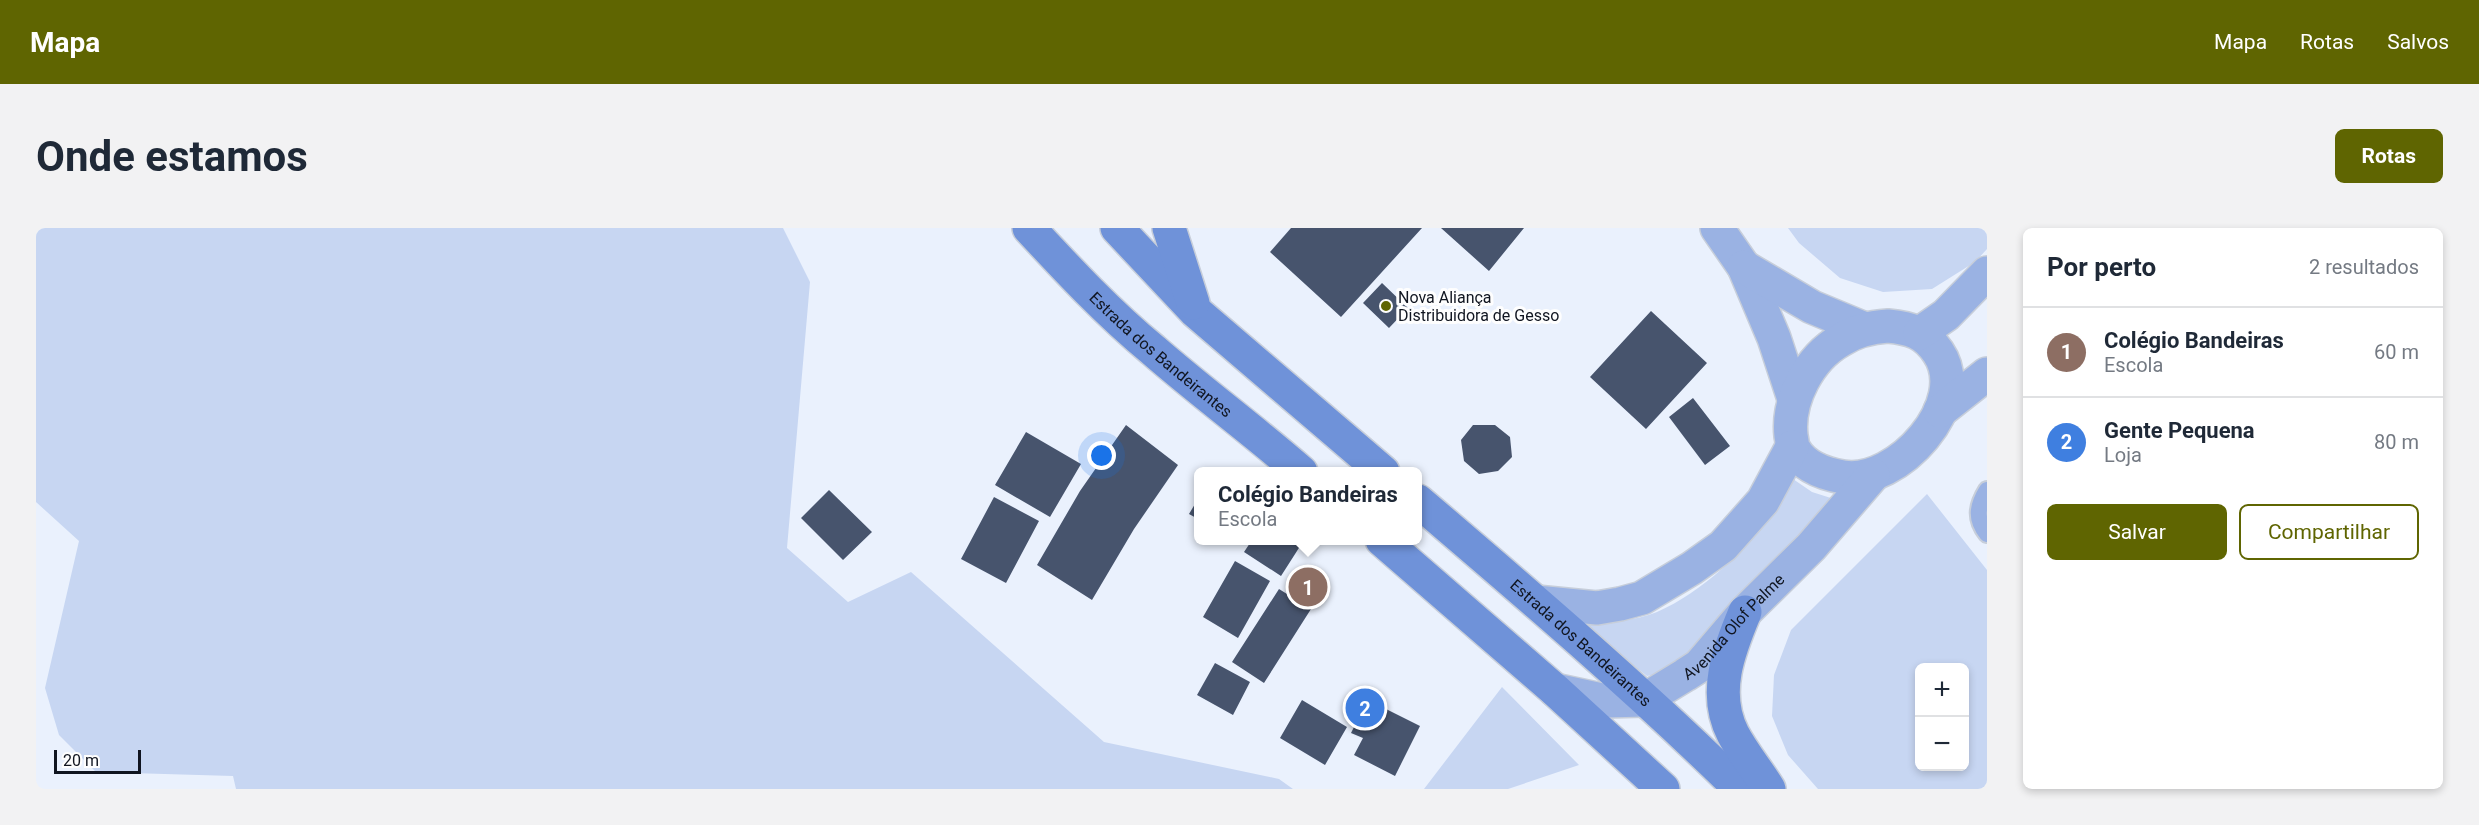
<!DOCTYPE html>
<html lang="pt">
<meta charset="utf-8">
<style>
body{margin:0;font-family:Roboto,sans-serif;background:#f2f2f3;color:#1f2937}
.controls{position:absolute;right:18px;bottom:18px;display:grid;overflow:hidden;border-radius:9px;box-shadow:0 3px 9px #0003}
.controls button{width:54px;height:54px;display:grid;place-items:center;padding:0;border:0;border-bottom:2px solid #e0e1e3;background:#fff;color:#1f2937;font:30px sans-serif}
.scale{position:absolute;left:18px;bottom:15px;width:87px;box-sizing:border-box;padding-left:6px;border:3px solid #101520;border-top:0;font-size:16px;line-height:21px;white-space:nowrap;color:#101520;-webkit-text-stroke:4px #fefefe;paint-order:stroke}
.you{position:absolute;left:1066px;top:228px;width:21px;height:21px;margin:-15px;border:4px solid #fff;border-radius:50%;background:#1a73e8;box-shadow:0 0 0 9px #1a73e833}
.badge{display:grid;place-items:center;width:39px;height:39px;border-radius:50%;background:#5f6501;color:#fff;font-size:20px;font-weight:700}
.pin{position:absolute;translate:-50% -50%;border:3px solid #fff;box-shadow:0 2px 6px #0006}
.popup{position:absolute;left:1158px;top:239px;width:228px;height:78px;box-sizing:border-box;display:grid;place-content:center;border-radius:9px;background:#fff;filter:drop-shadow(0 2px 4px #0005);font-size:20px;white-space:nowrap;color:#747a83}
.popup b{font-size:22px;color:#1f2937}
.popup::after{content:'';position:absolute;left:50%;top:100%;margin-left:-12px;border:12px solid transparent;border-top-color:#fff}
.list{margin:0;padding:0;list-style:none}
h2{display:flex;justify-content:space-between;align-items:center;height:78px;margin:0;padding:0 24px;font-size:26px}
h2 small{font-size:20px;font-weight:400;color:#747a83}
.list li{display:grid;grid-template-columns:39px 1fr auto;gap:18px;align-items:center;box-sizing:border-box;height:90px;padding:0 24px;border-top:2px solid #e0e1e3}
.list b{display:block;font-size:22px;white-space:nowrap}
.list p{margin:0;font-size:20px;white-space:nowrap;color:#747a83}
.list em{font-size:20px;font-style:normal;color:#747a83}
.actions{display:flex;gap:12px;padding:18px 24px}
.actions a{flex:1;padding:14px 0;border:2px solid #5f6501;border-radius:9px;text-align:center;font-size:21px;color:#5f6501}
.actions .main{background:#5f6501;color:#fff}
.map{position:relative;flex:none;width:1951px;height:561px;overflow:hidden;border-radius:9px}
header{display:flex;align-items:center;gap:36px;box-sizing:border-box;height:84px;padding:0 30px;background:#5f6501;color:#fff}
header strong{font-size:28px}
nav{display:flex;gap:33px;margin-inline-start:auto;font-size:21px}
.intro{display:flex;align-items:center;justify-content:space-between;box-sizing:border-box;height:144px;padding:0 36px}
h1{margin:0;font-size:42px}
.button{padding:15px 27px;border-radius:9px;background:#5f6501;color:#fff;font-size:21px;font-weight:700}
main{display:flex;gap:36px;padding:0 36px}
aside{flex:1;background:#fff;border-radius:9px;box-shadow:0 3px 9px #0003}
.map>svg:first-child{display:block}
.green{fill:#c7d6f2;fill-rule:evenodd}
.building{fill:#47546d}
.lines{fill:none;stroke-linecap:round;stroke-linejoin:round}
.service-casing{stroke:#c7ceda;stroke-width:20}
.tertiary-casing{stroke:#c7ceda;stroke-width:36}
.secondary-casing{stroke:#c7ceda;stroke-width:36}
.service{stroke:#9ab2e3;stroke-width:16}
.tertiary{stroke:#9ab2e3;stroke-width:33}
.secondary{stroke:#6f92d9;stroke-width:33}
.poi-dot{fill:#5f6501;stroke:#fefefe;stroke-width:2}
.labels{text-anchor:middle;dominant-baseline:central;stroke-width:6;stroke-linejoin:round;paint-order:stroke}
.poi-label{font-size:16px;fill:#101520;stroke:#fefefe;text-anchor:start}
.street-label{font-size:16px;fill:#101520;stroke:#fefefe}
</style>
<header>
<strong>Mapa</strong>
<nav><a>Mapa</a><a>Rotas</a><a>Salvos</a></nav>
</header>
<div class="intro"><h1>Onde estamos</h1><a class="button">Rotas</a></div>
<main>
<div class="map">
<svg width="1951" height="561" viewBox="0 0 1951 561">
<rect width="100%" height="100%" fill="#eaf1fd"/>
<!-- green -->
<path class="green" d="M 0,0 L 747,0 L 774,54 L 751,320 L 812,374 L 875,344 L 1068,514 L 1243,551 L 1257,561 L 200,561 L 197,548 L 60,544 L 23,507 L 9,460 L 43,313 L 0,274 Z
M 1752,0 L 1951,0 L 1951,21 L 1939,34 L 1896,61 L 1847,64 L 1804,50 L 1763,15 Z
M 1757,251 L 1776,264 L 1798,271 L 1655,423 C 1641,433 1628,446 1611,448 L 1548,398 C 1572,394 1599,393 1621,384 C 1676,360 1730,303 1757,251 Z
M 1891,266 L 1951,342 L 1951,561 L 1782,561 L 1752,527 L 1736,488 L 1738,447 L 1755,402 ZM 1884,440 L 1928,440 L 1928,538 L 1884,538 Z
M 1466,459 L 1543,537 L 1472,561 L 1388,561 Z"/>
<!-- building -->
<path class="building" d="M 1255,0 L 1386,0 L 1305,89 L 1234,24 Z
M 1405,0 L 1488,0 L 1453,43 Z
M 1346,55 L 1372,80 L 1353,100 L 1327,75 Z
M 1615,83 L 1671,135 L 1610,201 L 1554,149 Z
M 1657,170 L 1694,218 L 1669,237 L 1633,189 Z
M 1090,197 L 1142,237 L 1098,301 L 1056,372 L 1001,337 L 1044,263 Z
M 1437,197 L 1459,197 L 1474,209 L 1476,229 L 1462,243 L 1443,246 L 1428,233 L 1425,212 Z
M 990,204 L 1045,236 L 1014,289 L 959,257 Z
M 793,262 L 836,304 L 807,332 L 765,290 Z
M 958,269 L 1003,293 L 970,355 L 925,331 Z
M 1162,271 L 1162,291 L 1153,286 Z
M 1216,312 L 1268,312 L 1245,348 L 1208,324 Z
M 1199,333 L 1234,353 L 1202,410 L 1167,389 Z
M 1243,361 L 1275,381 L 1228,455 L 1196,434 Z
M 1179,435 L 1214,454 L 1197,487 L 1161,467 Z
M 1266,472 L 1311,499 L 1289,537 L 1244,510 Z
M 1340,476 L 1384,498 L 1359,548 L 1318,527 L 1327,510 L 1315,505 L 1324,487 L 1333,491 Z"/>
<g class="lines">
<defs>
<path id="service" d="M 1951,262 C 1941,278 1939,291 1951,306"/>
<g id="tertiary">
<path d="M 1681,0 L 1708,39 L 1738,110 L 1758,171"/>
<path d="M 1708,39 L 1776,79 L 1829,101"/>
<path d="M 1852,98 C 1875,100 1889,105 1902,124 C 1937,175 1861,258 1807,249 C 1789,246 1768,239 1758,221 C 1756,217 1756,212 1755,208 C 1751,172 1773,130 1805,112 C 1819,103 1836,99 1852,98 Z"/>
<path d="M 1884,105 L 1910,87 L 1951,45"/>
<path d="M 1904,183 L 1951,146"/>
<path d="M 1500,374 L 1561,380 L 1584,376 L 1606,370 L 1656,340 L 1687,318 L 1727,273 L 1756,219"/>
<path id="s1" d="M 1519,462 L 1570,473 L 1608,472 L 1649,447 L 1663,438 L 1709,384 L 1775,319 L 1837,247"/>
</g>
<g id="secondary">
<path id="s2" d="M 993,0 C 1032,42 1072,85 1117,122 C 1165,164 1217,202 1265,244"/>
<path d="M 1081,0 L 1159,83 L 1347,244"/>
<path d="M 1133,0 L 1157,75"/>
<path id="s3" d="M 1382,273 C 1491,366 1601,460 1704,561"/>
<path d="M 1346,312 L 1519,462 L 1627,561"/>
<path d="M 1709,384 C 1693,422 1676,465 1697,506 C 1707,525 1722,543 1733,561"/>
</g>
</defs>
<!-- service casing -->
<use href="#service" class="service-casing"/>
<!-- tertiary casing -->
<use href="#tertiary" class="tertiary-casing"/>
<!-- secondary casing -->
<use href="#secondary" class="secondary-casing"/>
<!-- service -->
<use href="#service" class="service"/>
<!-- tertiary -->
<use href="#tertiary" class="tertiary"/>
<!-- secondary -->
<use href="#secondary" class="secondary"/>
</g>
<!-- markers -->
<circle class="poi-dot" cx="1350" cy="78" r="6"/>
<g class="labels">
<!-- poi labels -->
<g class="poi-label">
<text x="1362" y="69">Nova Aliança<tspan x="1362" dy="18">Distribuidora de Gesso</tspan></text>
</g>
<!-- street labels -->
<g class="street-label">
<text stroke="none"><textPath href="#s2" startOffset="183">Estrada dos Bandeirantes</textPath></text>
<text stroke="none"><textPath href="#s1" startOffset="207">Avenida Olof Palme</textPath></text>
<text stroke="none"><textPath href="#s3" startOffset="216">Estrada dos Bandeirantes</textPath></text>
</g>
</g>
</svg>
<div class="controls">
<button>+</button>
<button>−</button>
</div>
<div class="scale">20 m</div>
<div class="you"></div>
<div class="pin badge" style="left:1272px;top:359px;background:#8d6e63">1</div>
<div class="popup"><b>Colégio Bandeiras</b>Escola</div>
<div class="pin badge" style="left:1329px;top:480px;background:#3f7fe0">2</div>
</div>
<aside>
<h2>Por perto<small>2 resultados</small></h2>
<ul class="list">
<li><span class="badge" style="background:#8d6e63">1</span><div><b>Colégio Bandeiras</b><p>Escola</p></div><em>60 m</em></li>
<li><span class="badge" style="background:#3f7fe0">2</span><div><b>Gente Pequena</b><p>Loja</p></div><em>80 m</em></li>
</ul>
<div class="actions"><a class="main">Salvar</a><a>Compartilhar</a></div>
</aside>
</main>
